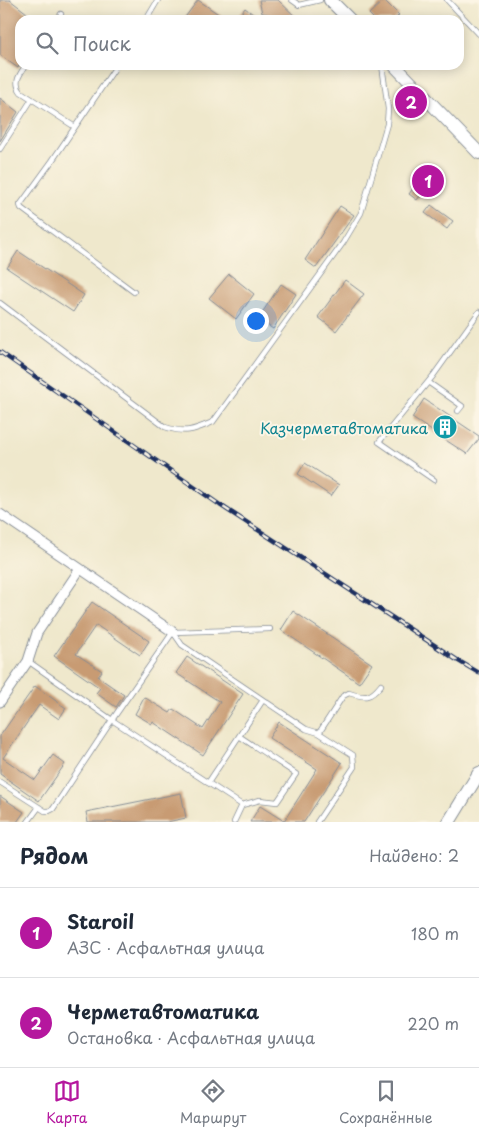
<!DOCTYPE html>
<html lang="ru">
<meta charset="utf-8">
<style>
body{margin:0;font-family:"Playpen Sans",sans-serif;background:#f2f2f3;color:#1f2937}
.you{position:absolute;left:255px;top:320px;width:18px;height:18px;margin:-12px;border:4px solid #fff;border-radius:50%;background:#1a73e8;box-shadow:0 0 0 8px #1a73e833}
.badge{display:grid;place-items:center;width:32px;height:32px;border-radius:50%;background:#b5179e;color:#fff;font-size:16px;font-weight:700}
.pin{position:absolute;translate:-50% -50%;border:2px solid #fff;box-shadow:0 1px 5px #0006}
.list{margin:0;padding:0;list-style:none}
h2{display:flex;justify-content:space-between;align-items:center;height:65px;margin:0;padding:0 20px;font-size:21px}
h2 small{font-size:16px;font-weight:400;color:#747a83}
.list li{display:grid;grid-template-columns:32px 1fr auto;gap:15px;align-items:center;box-sizing:border-box;height:90px;padding:0 20px;border-top:1px solid #e0e1e3}
.list b{display:block;font-size:19px;white-space:nowrap}
.list p{margin:0;font-size:16px;white-space:nowrap;color:#747a83}
.list em{font-size:16px;font-style:normal;color:#747a83}
.icon{flex:none;width:28px;height:28px;fill:none;stroke:currentColor;stroke-width:2;stroke-linecap:round;stroke-linejoin:round}
.map{position:relative;flex:none;width:479px;height:822px;overflow:hidden}
.search{position:absolute;background:#fff;box-shadow:0 2px 12px #0003;left:15px;right:15px;top:15px;height:55px;display:flex;align-items:center;gap:12px;box-sizing:border-box;padding:0 18px;border-radius:15px;color:#747a83;font-size:19px}
.sheet{height:245px;background:#fff}
nav{display:flex;justify-content:space-around;align-items:center;box-sizing:border-box;height:70px;border-top:1px solid #e0e1e3;background:#fff;font-size:14px;color:#747a83}
nav a{display:grid;justify-items:center;gap:2px}
nav .on{color:#b5179e}
.map>svg:first-child{display:block}
.building{fill:#c89b73}
.lines{fill:none;stroke-linecap:round;stroke-linejoin:round}
.service-casing{stroke:#858c95;stroke-width:6}
.minor-casing{stroke:#858c95;stroke-width:11}
.secondary-casing{stroke:#858c95;stroke-width:14}
.service{stroke:#fff;stroke-width:4.5}
.minor{stroke:#fff;stroke-width:9}
.secondary{stroke:#fff;stroke-width:12}
.rail-casing{stroke:#1b2f5e;stroke-width:4.5}
.rail{stroke:#fcf5e5;stroke-width:2.5;stroke-dasharray:8;stroke-linecap:butt}
.labels{text-anchor:middle;dominant-baseline:central;stroke-width:4;stroke-linejoin:round;paint-order:stroke}
.culture-label{font-size:15px;fill:#0d838f;stroke:#fcf5e5;text-anchor:end}
</style>
<div class="map">
<svg width="479" height="822" viewBox="0 0 479 822">
<rect width="100%" height="100%" fill="#fcf5e5"/>
<filter id="ink" filterUnits="userSpaceOnUse"><feTurbulence type="fractalNoise" baseFrequency=".02" numOctaves="2"/><feDisplacementMap in="SourceGraphic" scale="10" xChannelSelector="R" yChannelSelector="G"/><feConvolveMatrix kernelMatrix="1 2 1 2 8 2 1 2 1" color-interpolation-filters="sRGB"/></filter>
<filter id="wash" filterUnits="userSpaceOnUse"><feTurbulence type="fractalNoise" baseFrequency=".0096" numOctaves="4" result="noise"/><feDisplacementMap in="SourceGraphic" scale="20" xChannelSelector="R" yChannelSelector="G"/><feGaussianBlur stdDeviation="1.12" result="paint"/><feColorMatrix in="noise" values="0 0 0 0 0 0 0 0 0 0 0 0 0 0 0 0 0 1.4 0 .05"/><feComposite in="paint" operator="in"/></filter>
<g filter="url(#wash)">
<rect width="100%" height="100%" fill="#efe8cc"/>
<g id="blocks">
<!-- building -->
<path class="building" d="M 0,0 L 10,0 L 36,20 L 20,20 L 20,64 L 18,68 L 0,55 Z
M 198,0 L 227,20 L 183,20 Z
M 259,0 L 278,0 L 299,20 L 281,20 L 277,16 L 262,13 Z
M 384,0 L 399,15 L 394,20 L 375,20 L 369,14 Z
M 245,8 L 261,20 L 236,20 Z
M 0,98 L 18,112 L 0,141 Z
M 424,174 L 432,180 L 417,200 L 409,194 Z
M 431,205 L 453,221 L 447,229 L 425,213 Z
M 340,206 L 354,215 L 316,268 L 305,260 Z
M 18,251 L 84,295 L 73,312 L 7,268 Z
M 229,274 L 254,294 L 236,319 L 209,298 Z
M 345,280 L 364,294 L 336,331 L 318,317 Z
M 281,284 L 296,294 L 273,329 L 258,319 Z
M 424,399 L 479,436 L 479,439 L 467,454 L 412,418 Z
M 305,463 L 339,485 L 331,496 L 298,474 Z
M 92,602 L 149,641 L 140,655 L 96,625 L 76,654 L 102,671 L 98,677 L 124,695 L 116,707 L 96,693 L 100,688 L 54,656 Z
M 293,611 L 372,664 L 359,683 L 281,630 Z
M 187,657 L 243,694 L 203,755 L 153,722 L 152,724 L 135,714 L 144,697 L 170,713 L 173,709 L 203,729 L 220,702 L 176,673 Z
M 35,686 L 66,708 L 59,719 L 39,705 L 3,758 L 35,780 L 53,755 L 65,764 L 39,801 L 0,774 L 0,736 Z
M 279,722 L 342,763 L 304,822 L 250,822 L 260,806 L 284,821 L 317,769 L 269,738 Z
M 181,793 L 186,818 L 167,822 L 88,822 L 86,812 Z
M 0,796 L 24,812 L 17,822 L 0,822 Z"/>
</g>
</g>
<g filter="url(#ink)">
<use href="#blocks" fill-opacity="0" stroke="#858c95" stroke-width="1"/>
<g class="lines">
<defs>
<path id="service" d="M 292,0 L 299,5 L 320,0
M 447,0 L 479,34
M 57,20 L 61,14
M 146,20 L 158,0
M 26,65 C 20,74 13,82 21,92 L 75,127
M 117,65 L 52,161 L 20,205 L 21,208 L 134,292
M 0,149 L 32,99
M 0,303 L 165,427 C 186,434 194,430 213,422 L 343,243 L 361,213 L 387,124 L 388,109 L 382,65
M 428,382 L 462,406 L 458,411
M 434,480 L 379,442 L 433,376 L 479,312
M 173,632 L 182,645 L 306,729 L 319,733 L 353,755 L 354,767 L 317,822
M 173,632 L 270,629
M 28,661 L 112,720 L 242,805 L 234,822
M 319,733 L 343,696 L 349,693 C 365,698 370,699 381,685
M 239,736 L 296,774 L 277,802 L 260,800 L 242,805
M 0,782 L 45,811 L 49,811 L 53,809 L 112,720 L 173,632
M 208,783 L 263,700
M 28,822 L 39,807"/>
<path id="minor" d="M 0,514 L 173,632
M 0,702 L 28,661 L 37,633 L 80,569"/>
<path id="secondary" d="M 330,0 L 350,20
M 394,65 L 479,153
M 449,822 L 479,773"/>
</defs>
<!-- service casing -->
<use href="#service" class="service-casing"/>
<!-- minor casing -->
<use href="#minor" class="minor-casing"/>
<!-- secondary casing -->
<use href="#secondary" class="secondary-casing"/>
<!-- service -->
<use href="#service" class="service"/>
<!-- minor -->
<use href="#minor" class="minor"/>
<!-- secondary -->
<use href="#secondary" class="secondary"/>
<defs>
<path id="rail" d="M 0,352 L 220,505 L 457,660 L 479,673"/>
</defs>
<!-- rail casing -->
<use href="#rail" class="rail-casing"/>
<!-- rail -->
<use href="#rail" class="rail"/>
</g>
</g>
<!-- icons -->
<defs>
<symbol id="building-disc" viewBox="-11 -11 22 22"><circle r="9.5" fill="#0f9aa8" stroke="#fcf5e5"/><path d="M-4-6H4V6H1V3H-1V6H-4ZM-2.5-4.3h1.7v1.8h-1.7ZM.8-4.3h1.7v1.8H.8ZM-2.5-1h1.7V.8h-1.7ZM.8-1h1.7V.8H.8Z" fill="#fff"/></symbol>
</defs>
<g fill-rule="evenodd">
<use href="#building-disc" x="431" y="413" width="28" height="28"/>
</g>
<g class="labels">
<!-- culture labels -->
<g class="culture-label">
<text x="428" y="427">Казчерметавтоматика</text>
</g>
</g>
</svg>
<div class="you"></div>
<div class="pin badge" style="left:428px;top:181px">1</div>
<div class="pin badge" style="left:411px;top:102px">2</div>
<div class="search"><svg class="icon" aria-label="search" viewBox="0 0 24 24"><circle cx="10" cy="10" r="6"/><path d="M15 15l6 6"/></svg>Поиск</div>
</div>
<section class="sheet">
<h2>Рядом<small>Найдено: 2</small></h2>
<ul class="list">
<li><span class="badge">1</span><div><b>Staroil</b><p>АЗС · Асфальтная улица</p></div><em>180 m</em></li>
<li><span class="badge">2</span><div><b>Черметавтоматика</b><p>Остановка · Асфальтная улица</p></div><em>220 m</em></li>
</ul>
</section>
<nav>
<a class="on"><svg class="icon" aria-label="map" viewBox="0 0 24 24"><path d="M3 6l6-2 6 2 6-2v14l-6 2-6-2-6 2zM9 4v14M15 6v14"/></svg>Карта</a>
<a><svg class="icon" aria-label="directions" viewBox="0 0 24 24"><path d="M12 3l9 9-9 9-9-9zM9 14v-3h6M13 9l2 2-2 2"/></svg>Маршрут</a>
<a><svg class="icon" aria-label="saved" viewBox="0 0 24 24"><path d="M7 4h10v16l-5-4-5 4z"/></svg>Сохранённые</a>
</nav>
